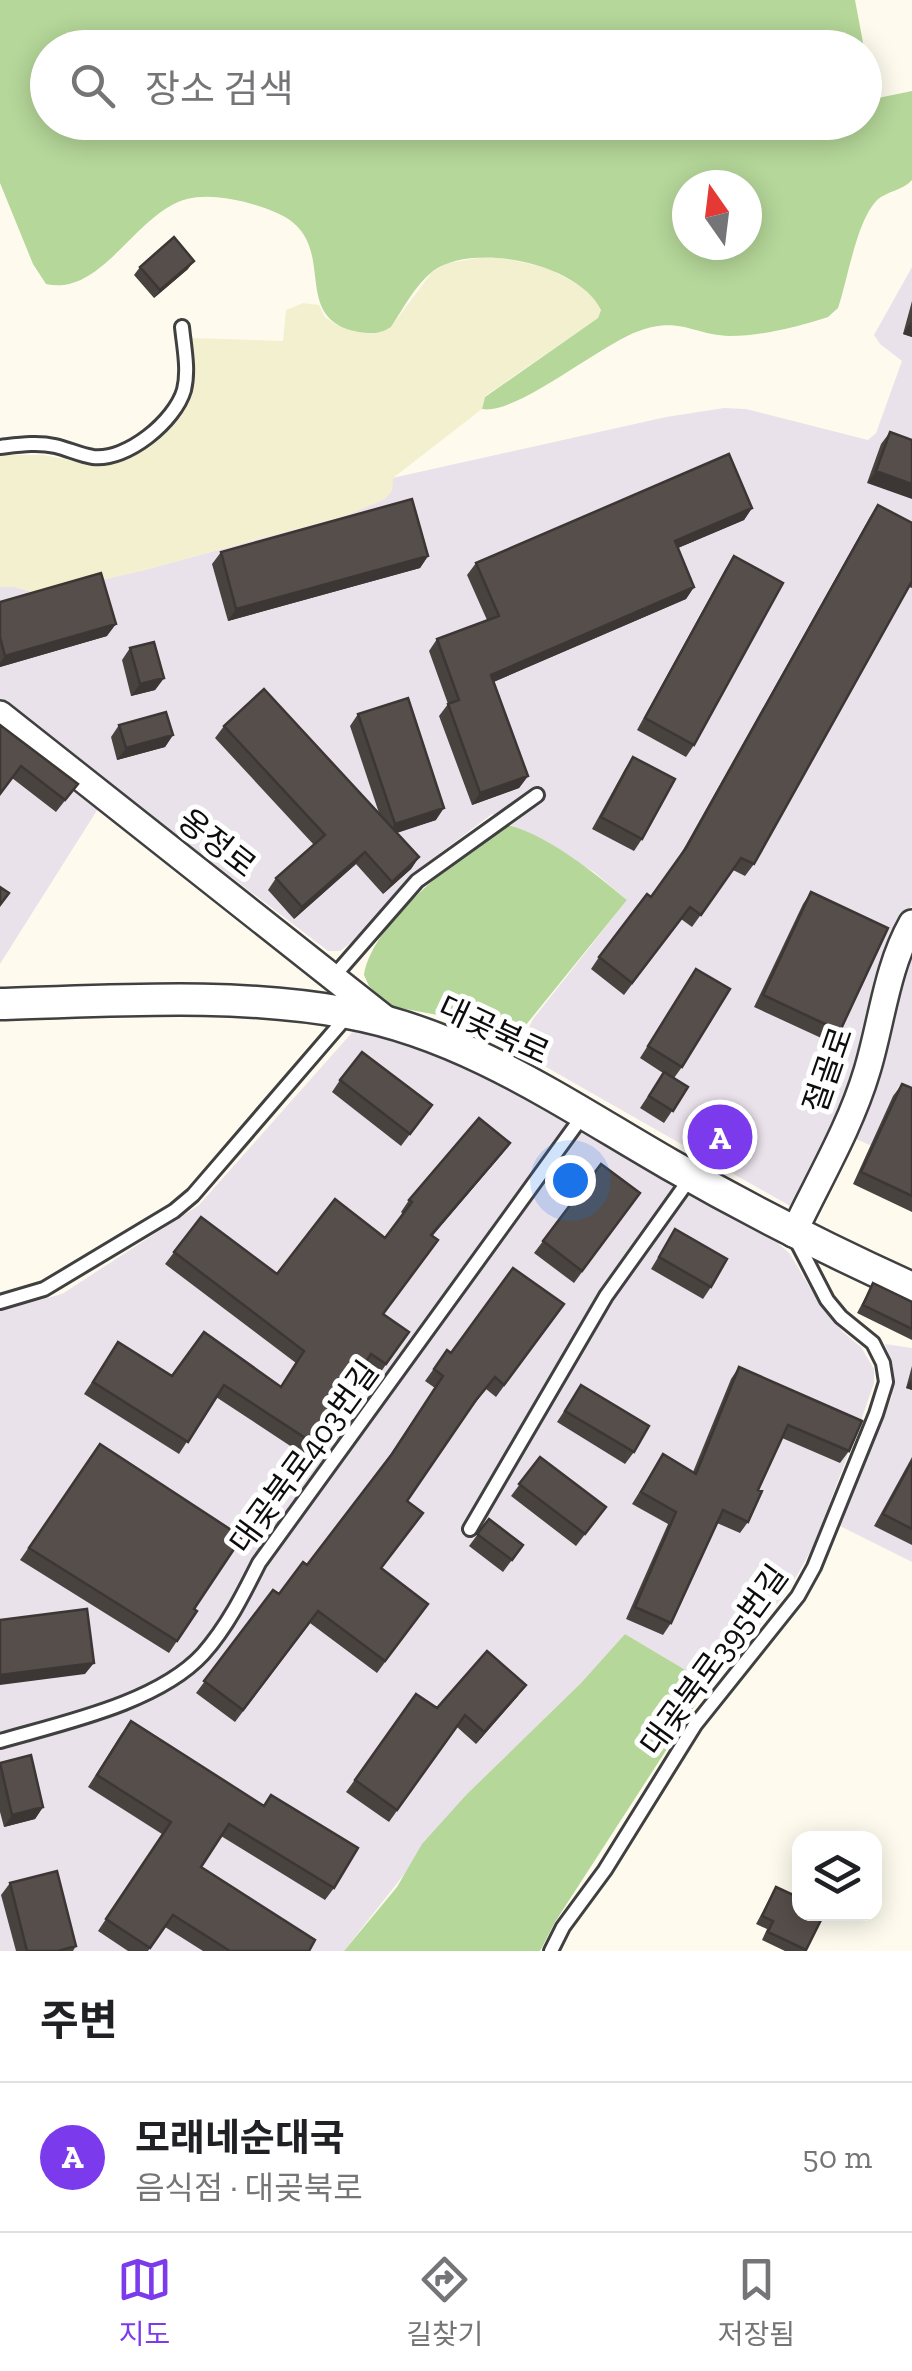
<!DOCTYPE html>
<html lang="ko">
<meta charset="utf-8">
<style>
body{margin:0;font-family:"Zilla Slab","Noto Sans KR",serif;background:#f6f6f6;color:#202124}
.controls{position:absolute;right:30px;bottom:30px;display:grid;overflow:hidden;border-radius:20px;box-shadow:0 5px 25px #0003}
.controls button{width:90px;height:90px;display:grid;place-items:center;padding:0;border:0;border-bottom:2px solid #e0e0e0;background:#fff;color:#202124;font:50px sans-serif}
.compass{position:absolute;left:672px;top:170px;width:90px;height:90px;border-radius:50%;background:#fff;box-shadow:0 5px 25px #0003;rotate:346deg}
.you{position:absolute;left:570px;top:1180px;width:35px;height:35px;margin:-25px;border:8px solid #fff;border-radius:50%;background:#1a73e8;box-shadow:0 0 0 15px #1a73e833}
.badge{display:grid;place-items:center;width:65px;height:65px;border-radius:50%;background:#7c3aed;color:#fff;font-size:32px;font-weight:700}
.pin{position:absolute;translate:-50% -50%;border:5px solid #fff;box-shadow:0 2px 10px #0006}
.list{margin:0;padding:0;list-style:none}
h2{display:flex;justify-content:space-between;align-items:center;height:130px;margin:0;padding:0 40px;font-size:42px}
h2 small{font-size:32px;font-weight:400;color:#757577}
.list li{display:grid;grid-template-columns:65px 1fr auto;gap:30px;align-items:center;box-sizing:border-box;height:150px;padding:0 40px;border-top:2px solid #e0e0e0}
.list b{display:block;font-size:38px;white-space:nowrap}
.list p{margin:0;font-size:32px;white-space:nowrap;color:#757577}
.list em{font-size:32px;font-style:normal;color:#757577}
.icon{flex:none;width:55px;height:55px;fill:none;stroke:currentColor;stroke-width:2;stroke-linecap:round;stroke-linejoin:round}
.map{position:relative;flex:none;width:912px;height:1951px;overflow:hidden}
.search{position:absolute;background:#fff;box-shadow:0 5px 25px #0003;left:30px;right:30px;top:30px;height:110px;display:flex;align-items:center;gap:25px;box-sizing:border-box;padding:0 35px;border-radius:55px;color:#757577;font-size:38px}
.sheet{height:280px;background:#fff}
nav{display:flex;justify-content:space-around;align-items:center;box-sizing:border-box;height:140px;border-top:2px solid #e0e0e0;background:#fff;font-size:28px;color:#757577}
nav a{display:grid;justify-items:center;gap:5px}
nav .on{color:#7c3aed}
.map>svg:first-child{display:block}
.industrial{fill:#eae2eb}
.farmland{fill:#f3f0cf}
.forest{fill:#b5d799;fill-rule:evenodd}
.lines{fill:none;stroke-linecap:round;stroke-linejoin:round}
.service-casing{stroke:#404040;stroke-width:18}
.minor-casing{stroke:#404040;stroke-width:30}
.tertiary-casing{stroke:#404040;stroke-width:35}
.service{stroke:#fff;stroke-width:12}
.minor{stroke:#fff;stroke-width:25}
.tertiary{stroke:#fff;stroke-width:30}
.wall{fill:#494340}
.shaded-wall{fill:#3c3734}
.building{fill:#554e4a;stroke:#3c3734;stroke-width:2.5}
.labels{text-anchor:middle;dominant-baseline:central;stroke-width:10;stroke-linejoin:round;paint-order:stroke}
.street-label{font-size:32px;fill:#0d0d0d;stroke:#fff}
</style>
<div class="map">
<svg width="912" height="1951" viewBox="0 0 912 1951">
<rect width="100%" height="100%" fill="#fefbee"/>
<!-- industrial -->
<path class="industrial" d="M 912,267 L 912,905 L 884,954 L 874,979 L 849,1093 L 790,1206 L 518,1051 L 533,1019 L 627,900 L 594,872 L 492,814 L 419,869 L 353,941 L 340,951 L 328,951 L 0,700 L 0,587 L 16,587 L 39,594 L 144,570 L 348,515 L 392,478 L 666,417 L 724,408 L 746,409 L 868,440 L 876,433 L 902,361 L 880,344 L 874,335 Z
M 0,730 L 101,804 L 0,964 Z
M 912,950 L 912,1164 L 854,1138 L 878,1078 L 896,997 Z
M 356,1028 L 408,1043 L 512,1090 L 659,1171 L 777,1242 L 790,1254 L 816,1298 L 843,1332 L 861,1347 L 874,1369 L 874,1383 L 863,1415 L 813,1547 L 791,1586 L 770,1613 L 709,1684 L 625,1634 L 581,1683 L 467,1794 L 344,1951 L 0,1951 L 0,1311 L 62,1294 L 199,1205 Z
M 885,1344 L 912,1348 L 912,1562 L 840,1526 L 892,1396 L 893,1366 Z"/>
<!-- farmland -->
<path class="farmland" d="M 484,257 L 508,259 L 547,268 L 579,285 L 597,301 L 601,310 L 598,318 L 485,396 L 482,409 L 393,478 L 392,491 L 385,499 L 348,515 L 144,570 L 39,594 L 16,587 L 0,587 L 0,455 L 43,455 L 96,465 L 113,463 L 139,450 L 184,409 L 192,388 L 191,338 L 283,341 L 286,310 L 303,303 L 319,305 L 325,317 L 335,324 L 370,334 L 391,327 L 432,272 L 448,263 Z"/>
<!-- forest -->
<path class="forest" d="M 0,0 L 855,0 L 864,48 L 48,48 L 48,122 L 864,122 L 865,49 L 872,93 L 878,98 L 912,91 L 912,180 C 902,191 887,191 877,200 C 856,222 848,279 838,308 L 828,317 C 797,327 762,336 730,336 C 693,335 680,316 639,331 C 601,344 515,416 482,409 L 485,397 L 598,318 L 601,310 C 579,264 474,241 433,271 C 415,285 403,309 391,327 C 378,335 369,334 354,331 C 288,315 342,241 277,213 C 252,202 214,192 187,199 C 136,212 102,297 46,284 L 33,264 L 0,183 ZM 747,185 L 747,245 L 687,245 L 687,185 Z
M 509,825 C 552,838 593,872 627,900 L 521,1031 L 510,1033 L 454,1018 L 389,1006 L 369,986 L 364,975 C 373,920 463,853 509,825 Z
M 625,1634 L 709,1684 L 555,1922 L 540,1951 L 344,1951 L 397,1887 L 422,1844 L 467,1794 L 581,1683 Z"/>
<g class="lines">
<defs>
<path id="service" d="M 0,447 C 18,445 37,442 55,446 C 68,449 80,455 93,457 C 127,461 175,421 184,390 C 189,370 184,347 182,327
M 335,975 L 417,881 L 537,795
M 0,1302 L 44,1289 L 174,1211 L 193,1195 L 348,1015
M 470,1529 L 606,1296 L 691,1177
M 0,1741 C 62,1723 158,1703 203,1654 C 227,1627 243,1595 259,1563 L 584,1114
M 551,1951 L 563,1927 L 605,1870 L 695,1725 L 798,1596 L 814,1567 L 876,1414 L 886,1382 L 883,1363 L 873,1343 L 841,1317 L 827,1300 L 796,1240"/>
<path id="minor" d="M 0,714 L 392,1024
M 793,1234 C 818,1181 850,1128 867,1071 C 882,1022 886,969 912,923"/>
<path id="tertiary" d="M 0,1004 C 115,1001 234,992 348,1013 C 466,1034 568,1106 669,1164 C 749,1210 828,1250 912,1288"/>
</defs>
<!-- service casing -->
<use href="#service" class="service-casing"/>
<!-- minor casing -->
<use href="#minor" class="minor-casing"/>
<!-- tertiary casing -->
<use href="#tertiary" class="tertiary-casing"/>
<!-- service -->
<use href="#service" class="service"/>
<!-- minor -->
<use href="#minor" class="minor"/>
<!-- tertiary -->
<use href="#tertiary" class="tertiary"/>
</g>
<!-- wall -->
<path class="wall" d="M 140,267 L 188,269 L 154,298 L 134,275 Z
M 912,301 L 912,337 L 903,334 Z
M 890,432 L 912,440 L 867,483 L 881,444 Z
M 878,505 L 912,523 L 912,588 L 909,587 L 754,864 L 745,876 L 733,870 L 692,927 L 681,919 L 624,995 L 591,969 L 599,957 L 651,897 L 678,859 L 870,517 Z
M 752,508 L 744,520 L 678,548 L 694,587 L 686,599 L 493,682 L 528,776 L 519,788 L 472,805 L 439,716 L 448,704 L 429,651 L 437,639 L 487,620 L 467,575 L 476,563 Z
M 221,552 L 428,556 L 420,568 L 228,621 L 212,564 Z
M 734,556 L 694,745 L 686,757 L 637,730 L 726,568 Z
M 0,602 L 107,636 L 0,667 Z
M 130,648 L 164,678 L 155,690 L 131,696 L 122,660 Z
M 358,714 L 436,820 L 397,833 L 419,857 L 411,869 L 383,894 L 356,864 L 294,919 L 268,890 L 276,878 L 314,845 L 215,738 L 224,726 L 379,813 L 350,726 Z
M 0,725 L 78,784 L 56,812 L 12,778 Z
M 119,725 L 173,735 L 165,747 L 117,760 L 111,737 Z
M 633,757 L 642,839 L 634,851 L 592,829 L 625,769 Z
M 811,892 L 840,1031 L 832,1043 L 754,1007 L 803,904 Z
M 696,969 L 682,1067 L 674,1078 L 688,1087 L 664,1123 L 640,1108 L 663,1073 L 640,1058 Z
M 340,1080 L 432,1105 L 401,1146 L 332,1092 Z
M 902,1084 L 912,1088 L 912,1212 L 853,1184 L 893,1096 Z
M 718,1111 L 733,1147 L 727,1155 L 700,1142 Z
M 510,1143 L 501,1155 L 432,1236 L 384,1314 L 409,1332 L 378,1376 L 363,1366 L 304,1455 L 216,1397 L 179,1454 L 84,1394 L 118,1342 L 172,1376 L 281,1387 L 296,1363 L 165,1264 L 201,1217 L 277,1274 L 385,1238 L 403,1214 L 401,1212 L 409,1200 Z
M 601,1164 L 640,1193 L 574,1283 L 534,1253 Z
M 675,1229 L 711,1287 L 703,1299 L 651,1269 Z
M 873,1283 L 912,1302 L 912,1340 L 857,1313 Z
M 564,1304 L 496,1397 L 486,1389 L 469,1411 L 407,1501 L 382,1568 L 428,1604 L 377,1673 L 310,1623 L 235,1722 L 196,1693 L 273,1590 L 279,1594 L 307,1565 L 388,1458 L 435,1388 L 425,1381 L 447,1350 L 451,1353 Z
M 912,1366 L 912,1390 L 906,1388 Z
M 739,1367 L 849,1451 L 840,1463 L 782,1438 L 758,1490 L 748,1522 L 740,1533 L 717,1523 L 671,1623 L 663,1635 L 626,1619 L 668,1524 L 632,1504 L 663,1454 L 693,1472 L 731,1379 Z
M 581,1385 L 634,1452 L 625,1464 L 557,1422 Z
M 100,1444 L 194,1609 L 197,1611 L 169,1653 L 20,1560 Z
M 540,1457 L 606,1507 L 576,1546 L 511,1496 Z
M 912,1457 L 912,1545 L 874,1526 Z
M 489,1519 L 523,1545 L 503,1572 L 469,1546 Z
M 526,1685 L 517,1697 L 476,1744 L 457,1727 L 389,1822 L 346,1792 L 416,1694 L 437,1708 Z
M 122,1733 L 334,1888 L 325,1900 L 221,1836 L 201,1867 L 309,1951 L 203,1951 L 165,1927 L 148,1951 L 128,1951 L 98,1931 L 162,1834 L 88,1787 Z
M 0,1763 L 43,1807 L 35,1819 L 4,1827 L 0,1812 Z
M 10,1883 L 76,1946 L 73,1951 L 16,1951 L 1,1895 Z
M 776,1887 L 824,1914 L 805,1951 L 785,1951 L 762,1940 L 767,1929 L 756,1924 Z"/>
<!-- shaded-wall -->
<path class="shaded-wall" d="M 194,261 L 188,269 L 154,298 L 160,290 Z
M 911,322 L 912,337 L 903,334 Z
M 876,471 L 912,484 L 912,499 L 867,483 Z
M 752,508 L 744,520 L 666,553 L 675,541 Z
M 428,556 L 420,568 L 228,621 L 236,609 Z
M 694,587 L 686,599 L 482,687 L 491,675 Z
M 116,624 L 107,636 L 0,667 L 0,663 L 5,656 Z
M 164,678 L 155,690 L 131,696 L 140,684 Z
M 173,735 L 165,747 L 117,760 L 126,748 Z
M 528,776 L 519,788 L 472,805 L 480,793 Z
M 444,808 L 436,820 L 386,836 L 395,824 Z
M 365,852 L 356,864 L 294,919 L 302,907 Z
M 419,857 L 411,869 L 383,894 L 392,882 Z
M 510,1143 L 501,1155 L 423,1247 L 431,1235 Z
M 911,1380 L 912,1390 L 906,1388 Z
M 94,1663 L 85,1674 L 0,1685 L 0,1675 Z
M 526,1685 L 517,1697 L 476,1744 L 484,1732 Z
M 43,1807 L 35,1819 L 4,1827 L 12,1815 Z"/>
<!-- building -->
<path class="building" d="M 174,237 L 194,261 L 160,290 L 140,267 Z
M 890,432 L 912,440 L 912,484 L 876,471 Z
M 729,454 L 752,508 L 675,541 L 694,587 L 491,675 L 528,776 L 480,793 L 448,704 L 459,700 L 437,639 L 499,616 L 476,563 Z
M 412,499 L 428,556 L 236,609 L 221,552 Z
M 878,505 L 912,523 L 912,581 L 754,864 L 741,858 L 701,915 L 690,907 L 632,983 L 599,957 L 647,894 L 651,897 L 686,848 Z
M 734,556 L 783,583 L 694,745 L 645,718 Z
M 101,573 L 116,624 L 5,656 L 0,637 L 0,602 Z
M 154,642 L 164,678 L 140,684 L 130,648 Z
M 264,689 L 419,857 L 392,882 L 365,852 L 302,907 L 276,878 L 325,835 L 224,726 Z
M 408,698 L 444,808 L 395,824 L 358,714 Z
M 166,712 L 173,735 L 126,748 L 119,725 Z
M 0,725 L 78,784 L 65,800 L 21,766 L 0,794 Z
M 633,757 L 675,779 L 642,839 L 601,817 Z
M 0,887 L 9,893 L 0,905 Z
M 811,892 L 888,928 L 840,1031 L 763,995 Z
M 696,969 L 730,989 L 682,1067 L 648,1046 Z
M 362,1052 L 432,1105 L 410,1134 L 340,1080 Z
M 664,1072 L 688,1087 L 673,1111 L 649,1096 Z
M 902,1084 L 912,1088 L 912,1196 L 861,1172 Z
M 718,1111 L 745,1124 L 733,1147 L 706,1134 Z
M 479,1118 L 510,1143 L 431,1235 L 438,1240 L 383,1314 L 409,1332 L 386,1364 L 371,1354 L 313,1443 L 224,1385 L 188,1442 L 93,1382 L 118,1342 L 172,1376 L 204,1332 L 281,1387 L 304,1351 L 174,1252 L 201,1217 L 277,1274 L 335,1199 L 385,1238 L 412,1202 L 409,1200 Z
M 601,1164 L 640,1193 L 582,1271 L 543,1241 Z
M 675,1229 L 727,1259 L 711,1287 L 659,1257 Z
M 513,1268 L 564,1304 L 504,1385 L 495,1377 L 476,1400 L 407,1501 L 423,1513 L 381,1568 L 428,1604 L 385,1661 L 318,1611 L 243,1710 L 204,1681 L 273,1590 L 279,1594 L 303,1562 L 307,1565 L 392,1454 L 443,1376 L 434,1369 L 447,1350 L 451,1353 Z
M 873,1283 L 912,1302 L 912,1329 L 863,1305 Z
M 739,1367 L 862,1421 L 849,1451 L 788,1425 L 758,1490 L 762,1491 L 748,1522 L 723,1510 L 671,1623 L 635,1607 L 676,1512 L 641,1492 L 663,1454 L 696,1474 Z
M 581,1385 L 649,1426 L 634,1452 L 565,1411 Z
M 100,1444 L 242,1537 L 194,1609 L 197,1611 L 177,1641 L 29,1548 Z
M 540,1457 L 606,1507 L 585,1534 L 519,1484 Z
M 912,1461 L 912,1529 L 883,1514 Z
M 489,1519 L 523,1545 L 512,1560 L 477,1534 Z
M 87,1609 L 94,1663 L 0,1675 L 0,1620 Z
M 487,1651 L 526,1685 L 484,1732 L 465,1715 L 397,1810 L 355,1780 L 416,1694 L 437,1708 Z
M 131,1721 L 264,1806 L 271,1795 L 358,1848 L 334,1888 L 229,1824 L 201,1867 L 315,1940 L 309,1951 L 230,1951 L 173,1915 L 150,1948 L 106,1919 L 171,1822 L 97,1775 Z
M 31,1755 L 43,1807 L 12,1815 L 0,1763 Z
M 57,1871 L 76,1946 L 58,1951 L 27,1951 L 10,1883 Z
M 776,1887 L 800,1898 L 800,1914 L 824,1914 L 806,1950 L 768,1932 L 773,1921 L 762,1916 Z"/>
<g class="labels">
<!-- street labels -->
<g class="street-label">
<text transform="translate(217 843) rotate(38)">옹정로</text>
<text transform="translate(494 1030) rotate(25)">대곶북로</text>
<text transform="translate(828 1070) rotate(-71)">절골로</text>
<text transform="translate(304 1457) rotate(-54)">대곶북로403번길</text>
<text transform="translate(714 1660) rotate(-54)">대곶북로395번길</text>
</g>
</g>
</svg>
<div class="controls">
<button><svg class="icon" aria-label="layers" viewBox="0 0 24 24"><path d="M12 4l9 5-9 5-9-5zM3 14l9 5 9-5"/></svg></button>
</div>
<svg class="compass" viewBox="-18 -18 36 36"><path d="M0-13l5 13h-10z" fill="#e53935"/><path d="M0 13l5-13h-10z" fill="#757577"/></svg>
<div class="you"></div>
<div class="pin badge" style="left:720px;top:1137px">A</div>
<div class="search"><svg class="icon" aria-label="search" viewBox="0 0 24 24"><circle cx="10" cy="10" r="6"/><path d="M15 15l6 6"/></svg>장소 검색</div>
</div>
<section class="sheet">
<h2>주변<small></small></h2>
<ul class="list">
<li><span class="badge">A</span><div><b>모래네순대국</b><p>음식점 · 대곶북로</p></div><em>50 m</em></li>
</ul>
</section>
<nav>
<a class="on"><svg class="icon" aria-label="map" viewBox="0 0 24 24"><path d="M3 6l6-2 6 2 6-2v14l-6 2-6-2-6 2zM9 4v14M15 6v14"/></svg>지도</a>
<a><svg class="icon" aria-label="directions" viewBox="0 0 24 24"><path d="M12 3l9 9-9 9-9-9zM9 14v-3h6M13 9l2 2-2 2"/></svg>길찾기</a>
<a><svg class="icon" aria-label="saved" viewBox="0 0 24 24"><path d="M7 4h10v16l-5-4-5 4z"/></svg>저장됨</a>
</nav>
